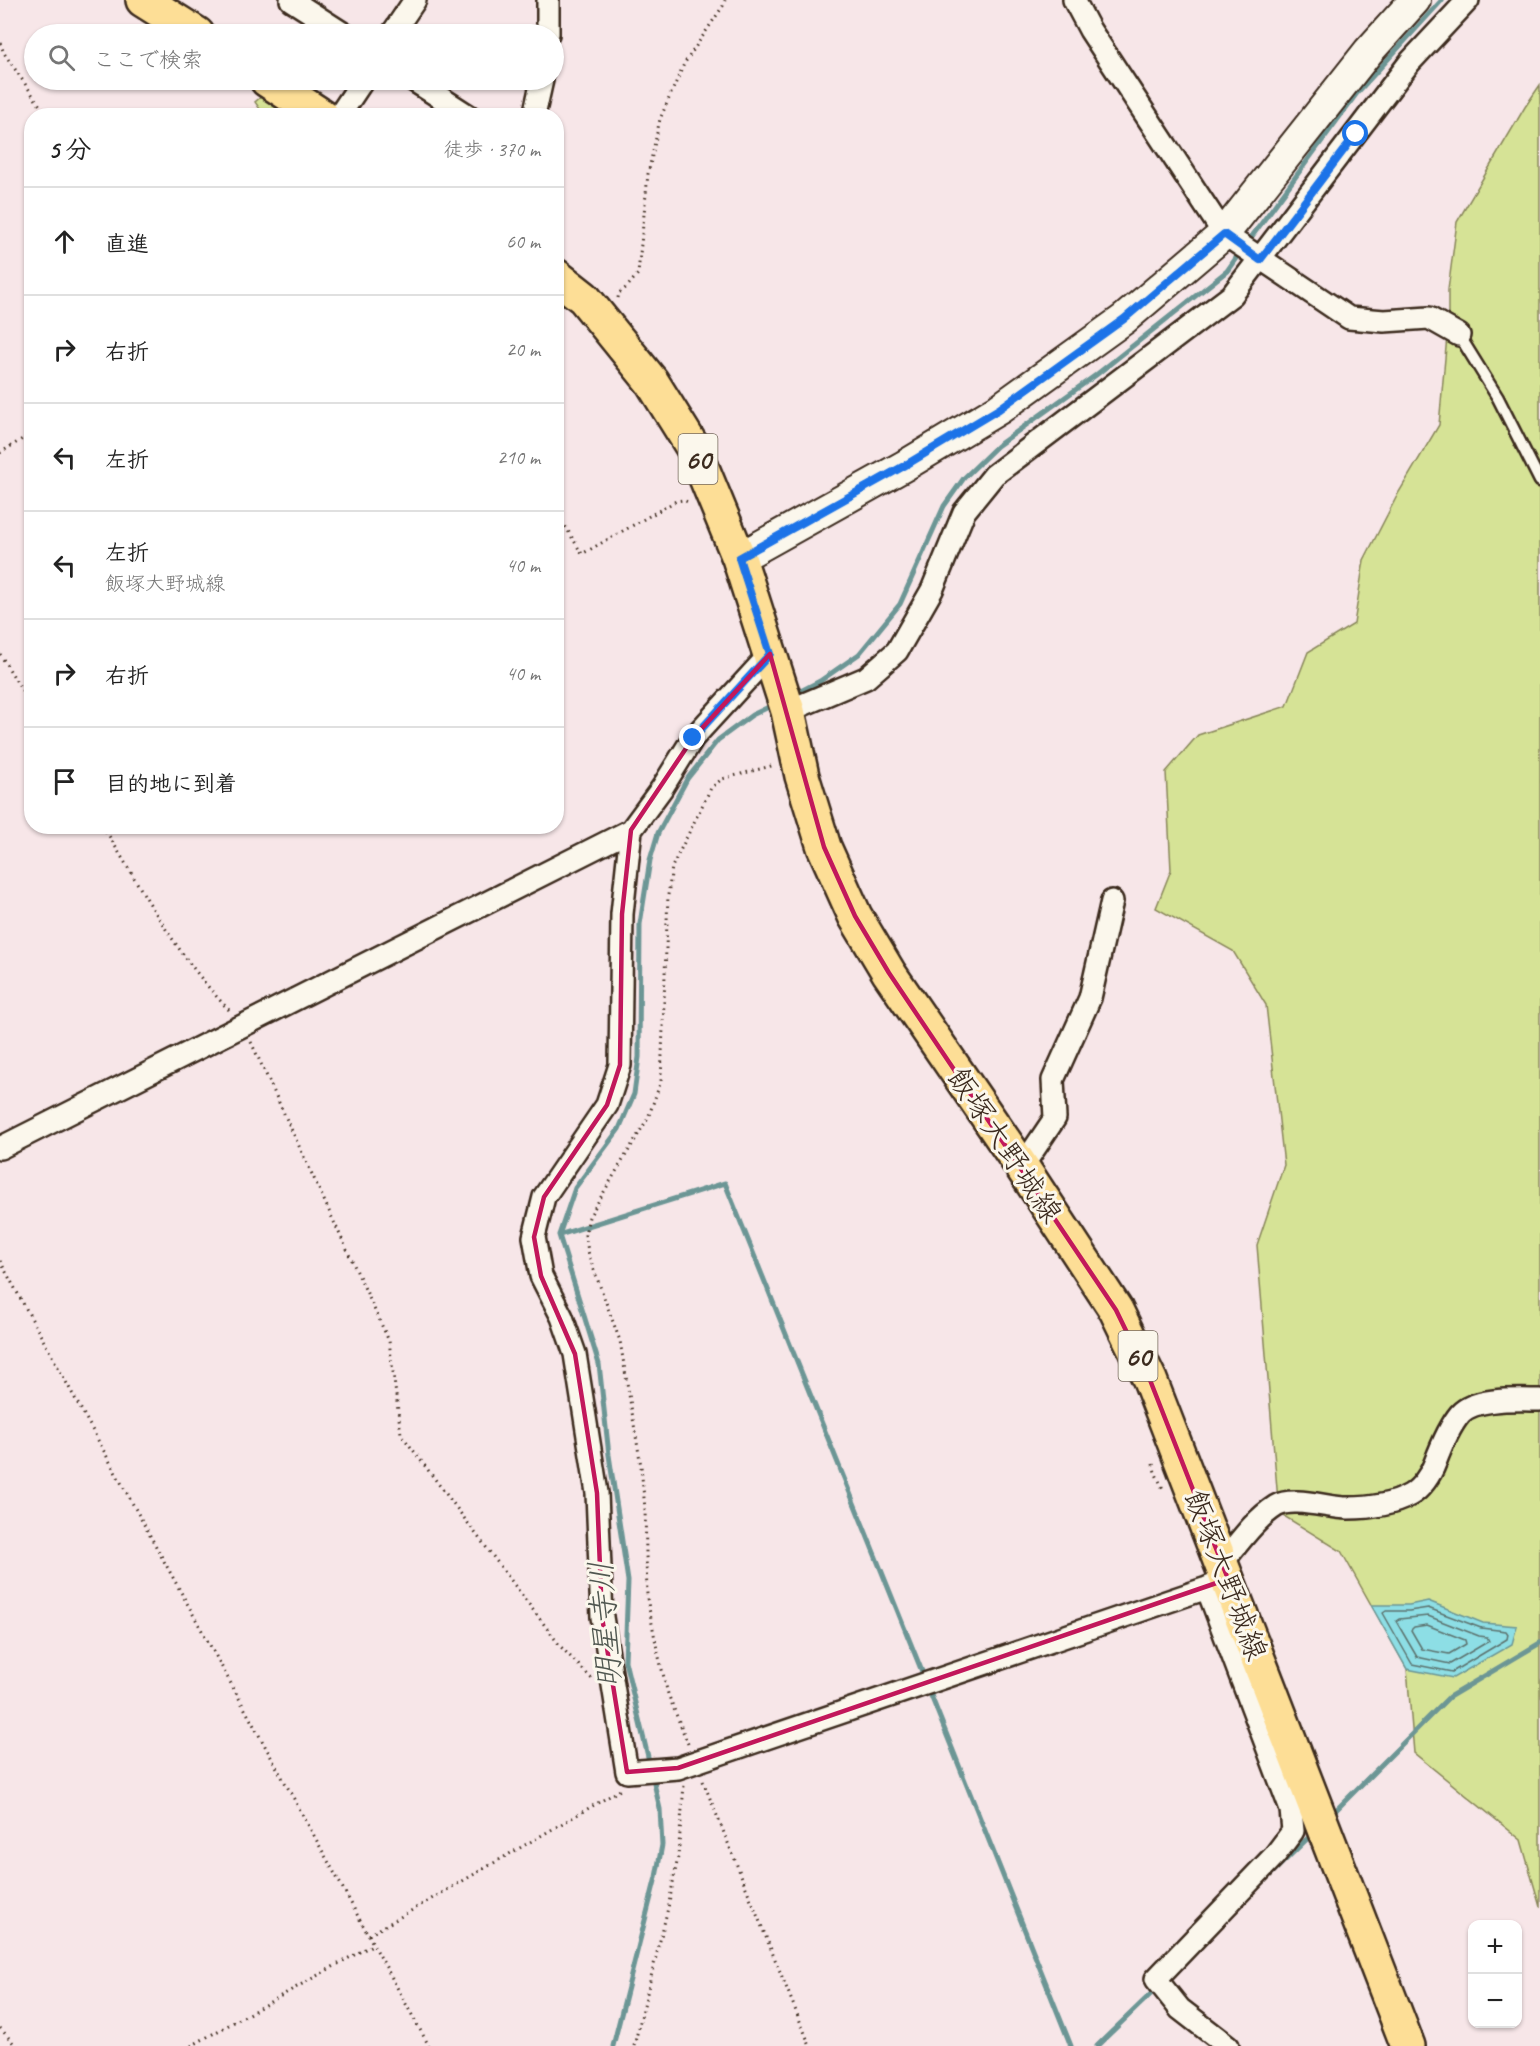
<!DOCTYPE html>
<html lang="ja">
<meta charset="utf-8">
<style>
body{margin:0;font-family:Caveat,"Klee One",sans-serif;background:#f6f6f6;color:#222}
.controls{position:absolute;right:18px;bottom:18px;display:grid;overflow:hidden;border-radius:12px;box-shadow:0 2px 4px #0004}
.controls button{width:54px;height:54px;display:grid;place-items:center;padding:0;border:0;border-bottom:2px solid #e0e0e0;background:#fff;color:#222;font:30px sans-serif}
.stop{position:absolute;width:18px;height:18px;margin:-14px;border:4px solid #1a73e8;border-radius:50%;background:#fff}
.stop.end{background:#1a73e8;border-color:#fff;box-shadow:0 2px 6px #0008}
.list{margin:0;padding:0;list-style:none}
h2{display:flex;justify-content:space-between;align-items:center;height:78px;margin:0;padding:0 24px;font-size:26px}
h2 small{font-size:20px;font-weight:400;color:#767676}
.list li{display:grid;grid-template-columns:39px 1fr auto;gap:18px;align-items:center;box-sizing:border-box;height:108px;padding:0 24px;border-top:2px solid #e0e0e0}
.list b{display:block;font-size:22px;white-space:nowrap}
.list p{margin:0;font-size:20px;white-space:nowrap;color:#767676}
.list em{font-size:20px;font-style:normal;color:#767676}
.icon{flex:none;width:33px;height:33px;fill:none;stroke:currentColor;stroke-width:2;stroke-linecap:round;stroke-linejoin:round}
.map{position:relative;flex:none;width:1540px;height:2046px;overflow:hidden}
.search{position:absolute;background:#fff;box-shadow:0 2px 4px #0004;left:24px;top:24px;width:540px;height:66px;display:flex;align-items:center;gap:15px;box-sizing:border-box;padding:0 21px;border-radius:33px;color:#767676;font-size:22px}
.panel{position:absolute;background:#fff;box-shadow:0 2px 4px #0004;left:24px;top:108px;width:540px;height:726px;border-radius:24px}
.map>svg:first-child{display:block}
.green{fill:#d6e396;stroke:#88865a;stroke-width:1.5}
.water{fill:#8ddee5;stroke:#6c9695;stroke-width:1.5}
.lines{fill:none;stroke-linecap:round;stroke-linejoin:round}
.shore{stroke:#5c726e;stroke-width:1.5}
.stream{stroke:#6c9695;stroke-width:5}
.lane-casing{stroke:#3b2a1e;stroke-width:15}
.street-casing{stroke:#3b2a1e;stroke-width:26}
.secondary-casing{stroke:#3b2a1e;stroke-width:34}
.primary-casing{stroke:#3b2a1e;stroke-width:38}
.path{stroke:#3b2a1e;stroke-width:3;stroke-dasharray:1.5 4.5;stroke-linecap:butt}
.lane{stroke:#fbf7ec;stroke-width:10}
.street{stroke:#fbf7ec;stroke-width:21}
.secondary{stroke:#fbf7ec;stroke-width:30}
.primary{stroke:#fdde96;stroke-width:33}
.route{stroke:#1a73e8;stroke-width:8}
.marked{fill:none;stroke:#c2185b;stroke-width:4.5;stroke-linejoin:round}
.labels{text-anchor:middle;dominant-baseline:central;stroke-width:6;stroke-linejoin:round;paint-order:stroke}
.shield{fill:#fbf7ec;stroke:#75685c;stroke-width:1.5}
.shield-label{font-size:28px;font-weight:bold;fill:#3b2a1e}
.street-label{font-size:30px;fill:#3b2a1e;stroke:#fbf7ec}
.water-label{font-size:32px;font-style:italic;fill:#505750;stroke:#fbf7ec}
</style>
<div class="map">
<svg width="1540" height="2046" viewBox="0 0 1540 2046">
<rect width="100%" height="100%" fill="#f7e6e8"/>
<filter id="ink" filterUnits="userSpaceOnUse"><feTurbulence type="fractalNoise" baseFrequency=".0167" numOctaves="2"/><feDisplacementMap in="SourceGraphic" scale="12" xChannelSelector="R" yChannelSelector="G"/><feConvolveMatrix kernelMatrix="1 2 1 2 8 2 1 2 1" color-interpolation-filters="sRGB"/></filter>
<g filter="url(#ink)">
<!-- green -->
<path class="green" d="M 1540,85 L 1540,1907 L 1521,1840 L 1414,1753 L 1407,1669 L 1341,1551 L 1279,1513 L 1257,1245 L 1284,1165 L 1266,1005 L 1233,951 L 1156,908 L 1171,870 L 1166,772 L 1198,735 L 1287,706 L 1308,652 L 1354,624 L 1364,560 L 1399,492 L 1439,425 L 1448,325 L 1448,290 L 1457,222 L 1525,107 Z
M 262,96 L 294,115 L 264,115 L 255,102 Z"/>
<!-- water -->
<path class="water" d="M 1428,1601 L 1483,1623 L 1517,1626 L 1512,1644 L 1453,1678 L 1407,1669 L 1371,1605 L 1409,1605 Z"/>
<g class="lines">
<!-- shore -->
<path class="shore" d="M 1428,1608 L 1481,1628 L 1506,1631 L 1508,1634 L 1507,1639 L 1452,1672 L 1412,1664 L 1383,1613 L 1386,1611 L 1409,1611 Z
M 1428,1616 L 1479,1636 L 1487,1637 L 1489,1641 L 1450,1664 L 1417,1657 L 1396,1621 L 1399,1619 Z
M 1427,1625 L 1465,1640 L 1466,1644 L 1449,1654 L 1422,1649 L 1411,1630 L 1414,1627 Z"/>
<!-- stream -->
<path class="stream" d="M 1247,243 L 1357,93 L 1442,0
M 795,694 L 820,681 L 859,654 L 900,604 L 944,506 L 964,478 L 997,446 L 1096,375 L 1227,271 L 1241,251
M 559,1235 L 575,1188 L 619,1129 L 634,1094 L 639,1057 L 640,924 L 650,860 L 658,833 L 687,779 L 718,740 L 752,715 L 773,705
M 559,1235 L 725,1183 L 925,1679
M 559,1235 L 599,1364 L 609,1455 L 628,1581 L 625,1661 L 650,1765
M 928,1688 L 1071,2046
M 1334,1812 L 1449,1697 L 1540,1643
M 1263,1882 L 1309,1837
M 613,2046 L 656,1877 L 662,1845 L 660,1809 L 652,1774
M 1097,2046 L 1157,1988"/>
<defs>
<path id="lane" d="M 1459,335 L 1498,398 L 1540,481"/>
<path id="street" d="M 291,0 L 344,34
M 1074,0 L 1090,30 L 1224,234 L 1349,318 L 1384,321 L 1429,318 L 1459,335
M 392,34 L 415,0
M 548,34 L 548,0
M 413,80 L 469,116
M 339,116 L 363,80
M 534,116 L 542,80
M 788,711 L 866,678 L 897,651 L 932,590 L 964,512 L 994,475 L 1232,295 L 1410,62 L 1468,0
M 631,830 L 622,914 L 620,1065 L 607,1105 L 544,1197 L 534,1237 L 541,1276 L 562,1317 L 575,1354 L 597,1493 L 602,1617 L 627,1772 L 678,1768 L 1207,1588 L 1228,1579
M 0,1148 L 631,830 L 662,788 L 693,738 L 770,654
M 1022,1167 L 1055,1118 L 1053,1080 L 1090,998 L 1112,901
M 1222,1563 C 1238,1544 1254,1520 1276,1506 C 1293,1496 1328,1508 1348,1508 C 1369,1508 1392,1505 1410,1495 C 1421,1489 1431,1474 1435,1463 C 1441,1447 1449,1427 1460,1414 C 1475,1397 1519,1400 1540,1400
M 1207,1588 L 1291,1810 L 1293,1831 L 1275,1855 L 1156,1979 L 1180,2009 L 1228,2046"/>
<path id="secondary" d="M 739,558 L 904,466 L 999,409 L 1124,319 L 1224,234 L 1368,52 L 1415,0"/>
<path id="primary" d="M 143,0 L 197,34
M 267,80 L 322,116
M 556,276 L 584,298 L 652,382 L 695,451 L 739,558 L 788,711 L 802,776 L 824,847 L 855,916 L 889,973 L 1022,1167 L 1116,1310 L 1150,1380 L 1408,2046"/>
</defs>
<!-- lane casing -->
<use href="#lane" class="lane-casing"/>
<!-- street casing -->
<use href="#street" class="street-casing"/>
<!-- secondary casing -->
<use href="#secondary" class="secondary-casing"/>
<!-- primary casing -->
<use href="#primary" class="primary-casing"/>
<!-- path -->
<path class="path" d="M 0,43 L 4,53 L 47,116
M 618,298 L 619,293 L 627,287 L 638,274 L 648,174 L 660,119 L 684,64 L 723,6 L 725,0
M 0,453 L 32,433
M 556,511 L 582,554 L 676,501 L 683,500 L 690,503
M 0,654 L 32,707
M 103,826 C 142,890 177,956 229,1010
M 251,1042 L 389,1341 L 401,1434 L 561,1647 L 592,1679
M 0,1261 L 429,2046
M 1153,1464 L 1155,1472 L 1164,1491
M 688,1744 L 668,1694 L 657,1649 L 647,1598 L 645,1509 L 641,1466 L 620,1341 L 589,1256 L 585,1235 L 589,1217 L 648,1118 L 661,1081 L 668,895 L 672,867 L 711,788 L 722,779 L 775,765
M 703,1781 L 810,2046
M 369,1935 L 622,1789
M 0,2028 L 16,2046
M 191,2046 L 374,1944
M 634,2046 L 668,1908 L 678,1857 L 684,1785"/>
<!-- lane -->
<use href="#lane" class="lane"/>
<!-- street -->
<use href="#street" class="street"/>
<!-- secondary -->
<use href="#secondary" class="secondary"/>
<!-- primary -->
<use href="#primary" class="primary"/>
</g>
</g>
<g class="lines" filter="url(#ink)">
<!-- route -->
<path class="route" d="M 693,738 L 770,654 L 739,558 L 904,466 L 999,409 L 1124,319 L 1224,234 L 1260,260 L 1356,134"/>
</g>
<!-- marked area -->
<path class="marked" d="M 770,654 L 824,847 L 855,916 L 889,973 L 1116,1310 L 1150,1380 L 1228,1579 L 678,1768 L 627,1772 L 602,1617 L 597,1493 L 575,1354 L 541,1276 L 534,1237 L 544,1197 L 607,1105 L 620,1065 L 622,914 L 631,830 L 693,738 Z"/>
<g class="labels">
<!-- shield labels -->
<g class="shield">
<rect x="678.5" y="434" width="39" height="50" rx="4.5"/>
<rect x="1118.5" y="1331" width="39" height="50" rx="4.5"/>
</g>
<g class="shield-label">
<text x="698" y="459">60</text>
<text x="1138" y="1356">60</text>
</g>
<!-- street labels -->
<g class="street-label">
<text transform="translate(1005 1145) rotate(56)">飯塚大野城線</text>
<text transform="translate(1226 1575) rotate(69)">飯塚大野城線</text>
</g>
<!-- water labels -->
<g class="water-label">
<text transform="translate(605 1625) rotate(-94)">明星寺川</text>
</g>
</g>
</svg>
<div class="controls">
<button>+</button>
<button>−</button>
</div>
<div class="stop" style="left:1356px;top:134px"></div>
<div class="stop end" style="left:693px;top:738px"></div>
<div class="search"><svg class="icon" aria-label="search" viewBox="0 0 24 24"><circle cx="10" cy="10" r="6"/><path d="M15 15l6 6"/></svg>ここで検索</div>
<section class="panel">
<h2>5 分<small>徒歩 · 370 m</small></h2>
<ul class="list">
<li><svg class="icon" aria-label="ahead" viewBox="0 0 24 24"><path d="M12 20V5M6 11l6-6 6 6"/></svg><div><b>直進</b></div><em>60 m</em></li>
<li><svg class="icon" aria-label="right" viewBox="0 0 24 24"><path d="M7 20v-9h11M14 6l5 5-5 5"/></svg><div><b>右折</b></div><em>20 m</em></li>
<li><svg class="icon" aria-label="left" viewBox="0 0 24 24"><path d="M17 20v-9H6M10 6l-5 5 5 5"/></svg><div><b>左折</b></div><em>210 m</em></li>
<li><svg class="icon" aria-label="left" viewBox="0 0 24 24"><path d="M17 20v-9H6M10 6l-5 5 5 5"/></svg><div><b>左折</b><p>飯塚大野城線</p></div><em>40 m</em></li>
<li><svg class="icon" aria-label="right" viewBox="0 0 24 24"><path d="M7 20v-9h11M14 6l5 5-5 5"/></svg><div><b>右折</b></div><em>40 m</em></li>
<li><svg class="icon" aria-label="arrive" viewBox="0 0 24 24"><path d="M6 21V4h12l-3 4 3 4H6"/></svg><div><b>目的地に到着</b></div></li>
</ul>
</section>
</div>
